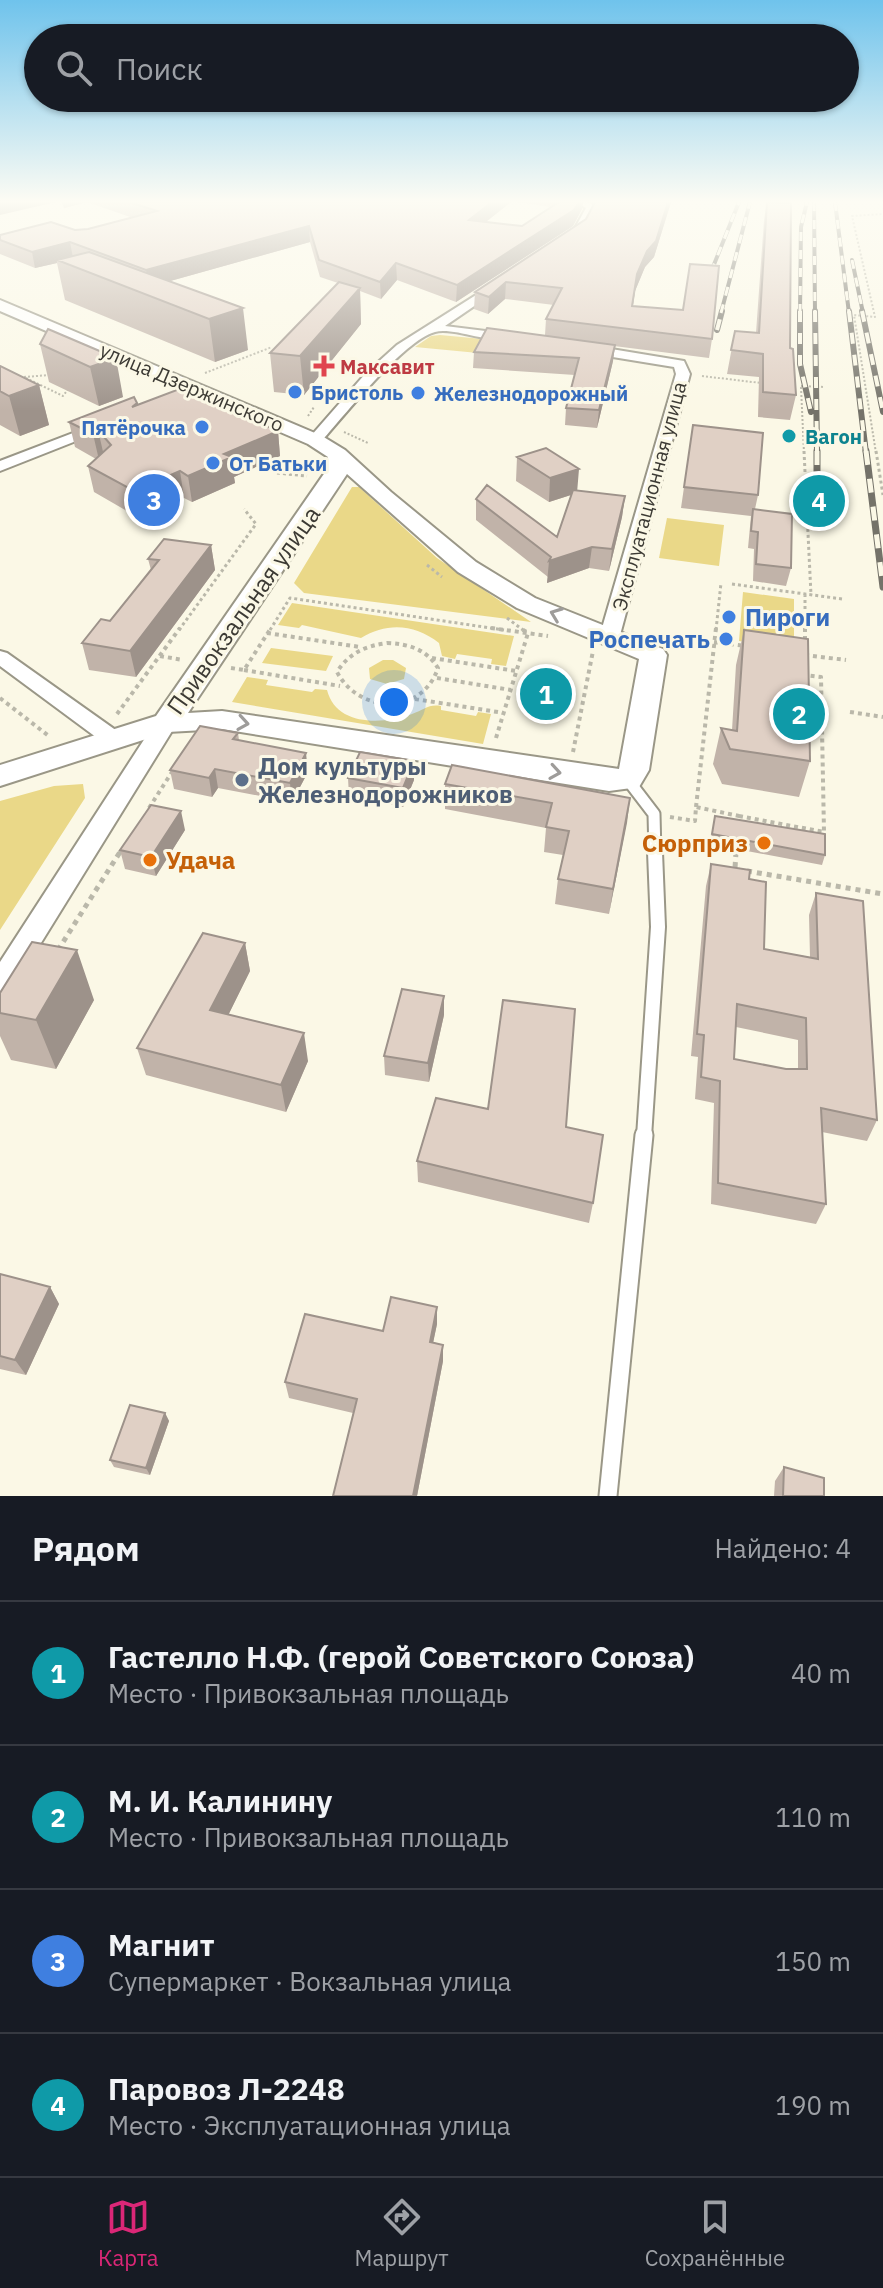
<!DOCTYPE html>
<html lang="ru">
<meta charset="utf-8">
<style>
body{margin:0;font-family:"IBM Plex Sans",sans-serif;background:#20242c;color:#f1f3f6}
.you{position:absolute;left:394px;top:702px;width:28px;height:28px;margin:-20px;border:6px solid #fff;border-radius:50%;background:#1a73e8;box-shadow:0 0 0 12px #1a73e833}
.badge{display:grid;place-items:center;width:52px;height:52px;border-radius:50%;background:#db2777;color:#fff;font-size:26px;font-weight:700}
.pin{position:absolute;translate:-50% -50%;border:4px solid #fff;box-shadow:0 2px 8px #0006}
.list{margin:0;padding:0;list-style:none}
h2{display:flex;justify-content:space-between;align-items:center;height:104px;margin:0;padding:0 32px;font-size:34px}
h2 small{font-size:26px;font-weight:400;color:#9ea1a6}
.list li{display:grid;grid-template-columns:52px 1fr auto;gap:24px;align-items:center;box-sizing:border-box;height:144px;padding:0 32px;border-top:2px solid #363941}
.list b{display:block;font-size:30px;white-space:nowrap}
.list p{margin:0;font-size:26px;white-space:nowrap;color:#9ea1a6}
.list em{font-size:26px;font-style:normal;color:#9ea1a6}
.icon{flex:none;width:44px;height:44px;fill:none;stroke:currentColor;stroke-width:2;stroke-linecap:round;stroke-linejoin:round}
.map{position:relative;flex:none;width:883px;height:1496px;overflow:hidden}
.search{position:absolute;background:#171b24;box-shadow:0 2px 6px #0004;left:24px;right:24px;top:24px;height:88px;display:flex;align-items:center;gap:20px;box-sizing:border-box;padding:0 28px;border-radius:44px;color:#9ea1a6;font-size:30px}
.sheet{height:680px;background:#171b24}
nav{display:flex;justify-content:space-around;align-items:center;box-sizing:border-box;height:112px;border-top:2px solid #363941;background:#171b24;font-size:22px;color:#9ea1a6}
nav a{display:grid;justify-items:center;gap:4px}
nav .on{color:#db2777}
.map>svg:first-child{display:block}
.green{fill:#ead888}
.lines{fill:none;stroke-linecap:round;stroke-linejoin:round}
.lane-far2-casing{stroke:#9a9787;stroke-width:15}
.lane-far1-casing{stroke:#9a9787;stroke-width:18}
.lane-casing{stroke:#9a9787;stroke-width:21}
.street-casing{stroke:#9a9787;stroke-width:4}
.secondary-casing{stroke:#9a9787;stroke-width:4}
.path-far3{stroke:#bab8aa;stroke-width:2;stroke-dasharray:2 2;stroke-linecap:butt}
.path-far2{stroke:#bab8aa;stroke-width:3;stroke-dasharray:3 3;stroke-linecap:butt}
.path-far1{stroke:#bab8aa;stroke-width:4;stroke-dasharray:4 4;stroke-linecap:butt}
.path{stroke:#bab8aa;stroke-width:5;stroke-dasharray:5 5;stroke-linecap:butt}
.lane-far2{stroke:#fff;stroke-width:11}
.lane-far1{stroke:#fff;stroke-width:14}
.lane{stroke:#fff;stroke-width:17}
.street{fill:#fff;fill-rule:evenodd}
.secondary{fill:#fff;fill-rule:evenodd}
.rail-far2-casing{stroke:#747269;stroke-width:4}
.rail-far1-casing{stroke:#747269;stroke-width:6}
.rail-casing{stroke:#747269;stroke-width:7}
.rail-far2{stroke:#fbf8e6;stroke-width:3;stroke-dasharray:9;stroke-linecap:butt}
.rail-far1{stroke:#fbf8e6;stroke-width:4;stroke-dasharray:11;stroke-linecap:butt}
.rail{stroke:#fbf8e6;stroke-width:5;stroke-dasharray:14;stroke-linecap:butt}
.wall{fill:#c1b3a9;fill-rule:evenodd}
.shaded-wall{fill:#9d928a}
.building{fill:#e0d0c5;stroke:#9d928a;stroke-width:2;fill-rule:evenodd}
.oneway{stroke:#9e9c9a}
.health-dot{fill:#e0444e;stroke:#fbf8e6;stroke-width:3}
.shop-dot{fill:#3f7fe0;stroke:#fbf8e6;stroke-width:3}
.culture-dot{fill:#0f9aa8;stroke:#fbf8e6;stroke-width:3}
.service-dot{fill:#5c6f8a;stroke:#fbf8e6;stroke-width:3}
.food-dot{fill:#e8710a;stroke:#fbf8e6;stroke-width:3}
.labels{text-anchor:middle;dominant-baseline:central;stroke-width:6;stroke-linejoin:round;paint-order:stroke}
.far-health-label{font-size:20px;font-weight:bold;fill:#be3a42;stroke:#fbf8e6;text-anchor:start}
.far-street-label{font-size:20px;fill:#3c3a34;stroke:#fbf8e6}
.far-shop-label{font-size:20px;font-weight:bold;fill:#366cbe;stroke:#fbf8e6;text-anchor:start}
.far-culture-label{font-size:20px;font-weight:bold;fill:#0d838f;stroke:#fbf8e6;text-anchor:start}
.street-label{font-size:24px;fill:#3c3a34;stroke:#fbf8e6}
.shop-label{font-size:24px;font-weight:bold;fill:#366cbe;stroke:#fbf8e6;text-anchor:start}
.service-label{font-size:24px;font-weight:bold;fill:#4e5e75;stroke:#fbf8e6;text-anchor:start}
.food-label{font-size:24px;font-weight:bold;fill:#c56008;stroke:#fbf8e6;text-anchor:end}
</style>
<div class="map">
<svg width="883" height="1496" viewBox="0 0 883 1496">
<rect width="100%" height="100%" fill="#fbf8e6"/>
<!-- green -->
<path class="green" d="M 440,335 L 516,342 L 478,353 L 415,347 L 431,336 Z
M 352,487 L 359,487 L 437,558 L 531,622 L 304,593 L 294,583 Z
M 667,518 L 724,525 L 719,566 L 659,558 Z
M 743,592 L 794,599 L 794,649 L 739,641 Z
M 292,603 L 514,636 L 506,666 L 491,664 L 492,659 L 457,654 L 455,659 L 442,656 L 439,643 C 415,624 387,622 361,638 L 302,625 L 299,628 L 278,625 Z
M 271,648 L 333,656 L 326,671 L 262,663 Z
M 383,660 L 393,660 L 406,668 L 404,679 L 387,684 L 370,679 L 369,668 Z
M 247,677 L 268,680 L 266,685 L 312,692 L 315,689 L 327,690 C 336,726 382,725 412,714 C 424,710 428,704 441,706 L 441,710 L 476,716 L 478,712 L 491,714 L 483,744 L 232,702 Z
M 83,784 L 85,798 L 0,930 L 0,801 L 54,786 Z"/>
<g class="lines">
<defs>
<path id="lane-far2" d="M 628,780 L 654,814 L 655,854"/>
<path id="lane-far1" d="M 644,1137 L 658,927 L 655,852"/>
<path id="lane" d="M 608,1496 L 644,1135"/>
<path id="street" d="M 576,202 L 588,202 L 596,207 C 588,222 580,244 560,243 L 560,239 L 575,228 L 586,208 Z
M 495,283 L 505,285 L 445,326 L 510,334 L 514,335 L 514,341 C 492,344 453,327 435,332 C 404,340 343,417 320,443 L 310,443 L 310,437 L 366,373 L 397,345 Z
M 587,345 L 684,361 L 690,374 L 620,635 L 610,641 L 600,635 L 676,374 L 674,367 L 582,352 L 581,349 Z
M 99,423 L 106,427 L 104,430 L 0,471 L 0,461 Z
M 0,651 L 7,653 L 124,736 L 127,741 L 124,746 L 108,746 L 0,666 Z
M 166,716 L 177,723 L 10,993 L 0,996 L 0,962 L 158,718 Z"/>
<path id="secondary" d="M 0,300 L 322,436 L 345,450 L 391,492 L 476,562 L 535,598 L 663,649 L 667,655 L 649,770 L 639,787 L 609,791 L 222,729 L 168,732 L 0,786 L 0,765 L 156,716 L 328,468 L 328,457 L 308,444 L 0,311 ZM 347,474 L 458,572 L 517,608 L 639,659 L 619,769 L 222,711 L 188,713 Z"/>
</defs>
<!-- lane-far2 casing -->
<use href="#lane-far2" class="lane-far2-casing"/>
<!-- lane-far1 casing -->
<use href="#lane-far1" class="lane-far1-casing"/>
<!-- lane casing -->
<use href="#lane" class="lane-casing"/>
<!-- street casing -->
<use href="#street" class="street-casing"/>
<!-- secondary casing -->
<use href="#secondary" class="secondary-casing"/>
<!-- path-far3 -->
<path class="path-far3" d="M 205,373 L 272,347
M 702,376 L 761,383
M 24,377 L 50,375
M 26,378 L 63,396 L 69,388
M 801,386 L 825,387
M 801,387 L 804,453
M 308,416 L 314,407
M 344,432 L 368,443
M 876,453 L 854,315 L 875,317 L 852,216 L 883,214"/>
<!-- path-far2 -->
<path class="path-far2" d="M 804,451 L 811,595
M 876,451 L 883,495
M 277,473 L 307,476
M 427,565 L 442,577
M 732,584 L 842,599
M 805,594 L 805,630
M 507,618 L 523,630
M 179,630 L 256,524 L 244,509
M 270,630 L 290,598 L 504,630
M 716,630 L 721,583"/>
<!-- path-far1 -->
<path class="path-far1" d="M 491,628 L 548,636
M 805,628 L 805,643
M 267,633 L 360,647
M 714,642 L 745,646
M 387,643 C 409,644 426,649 438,668 C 422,716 359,714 337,672 C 349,653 365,646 387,643 Z
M 805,655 L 846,660
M 160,656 L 183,660
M 432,658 L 516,671
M 231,668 L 244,670 L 271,628
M 244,670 L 340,686
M 437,678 L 511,690
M 0,698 L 50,737
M 415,699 L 504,713
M 850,712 L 883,717
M 117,714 L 180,628
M 496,738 L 528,633 L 520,628
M 573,752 L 593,651
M 696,807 L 716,628
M 149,808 L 172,772
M 739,816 L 824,832 L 821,677 L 805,675
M 670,817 L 695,821 L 696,807 L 739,816 L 738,825
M 119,854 L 122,849
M 736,854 L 736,845"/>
<!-- path -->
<path class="path" d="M 736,852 L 735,868 L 739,869
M 747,871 L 883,894
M 58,950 L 120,852"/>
<!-- lane-far2 -->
<use href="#lane-far2" class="lane-far2"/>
<!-- lane-far1 -->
<use href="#lane-far1" class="lane-far1"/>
<!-- lane -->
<use href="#lane" class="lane"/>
<!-- street -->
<use href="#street" class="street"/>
<!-- secondary -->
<use href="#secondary" class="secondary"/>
<defs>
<path id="rail-far2" d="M 814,202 L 815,313
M 835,202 L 849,313
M 852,260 L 863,313
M 711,272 L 739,202
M 721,313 L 750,202
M 800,313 L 801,227 L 807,202"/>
<path id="rail-far1" d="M 800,311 L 800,364 L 811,412
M 815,311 L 817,453
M 849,311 L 866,453
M 862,311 L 883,412
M 717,330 L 722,311"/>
<path id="rail" d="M 817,451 L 817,477
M 866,451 L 883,587"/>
</defs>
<!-- rail-far2 casing -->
<use href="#rail-far2" class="rail-far2-casing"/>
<!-- rail-far1 casing -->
<use href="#rail-far1" class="rail-far1-casing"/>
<!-- rail casing -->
<use href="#rail" class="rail-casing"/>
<!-- rail-far2 -->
<use href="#rail-far2" class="rail-far2"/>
<!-- rail-far1 -->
<use href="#rail-far1" class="rail-far1"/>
<!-- rail -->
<use href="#rail" class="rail"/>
</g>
<!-- wall -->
<path class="wall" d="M 62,202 L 511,202 L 486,222 L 522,226 L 551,207 L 516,202 L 583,202 L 582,209 L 573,226 L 456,302 L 397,280 L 381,299 L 360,291 L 361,324 L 304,395 L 274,392 L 270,353 L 338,283 L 320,277 L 310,242 L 170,281 L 248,350 L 215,362 L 65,300 L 57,263 L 35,268 L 0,254 L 0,235 L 88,229 L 133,218 L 87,202 L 64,208 Z
M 592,202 L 671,202 L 654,257 L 645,267 L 635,291 L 633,306 L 712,339 L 709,358 L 614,346 L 613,361 L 597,428 L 565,425 L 566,408 L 575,375 L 473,368 L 474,352 L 545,335 L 546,319 L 554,305 L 505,299 L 488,314 L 474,309 L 475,292 L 586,219 L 594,203 Z
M 767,202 L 790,348 L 796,395 L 790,420 L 758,417 L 759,377 L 727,374 L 735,331 L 756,333 L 764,220 Z
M 48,329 L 123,397 L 99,406 L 49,382 L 40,344 Z
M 0,366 L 39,385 L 49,425 L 20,436 L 0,425 Z
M 138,405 L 278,431 L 280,456 L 234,477 L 235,483 L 192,502 L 184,498 L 139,518 L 94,492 L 88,466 L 96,459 L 75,447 L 69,422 Z
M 693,425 L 758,495 L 755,509 L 791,568 L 786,586 L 753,581 L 754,549 L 748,548 L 751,516 L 681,508 Z
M 517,457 L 577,491 L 625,496 L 622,517 L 609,571 L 589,568 L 547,583 L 548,577 L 476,520 L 476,499 L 557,537 L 571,495 L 549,502 L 516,481 Z
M 211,545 L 215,570 L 136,677 L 89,670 L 82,643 L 110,621 L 151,570 L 148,559 Z
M 744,630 L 810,761 L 799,797 L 722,784 L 713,764 L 721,728 L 732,730 L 736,665 Z
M 238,733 L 239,740 L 308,772 L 292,802 L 218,788 L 212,797 L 174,789 L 170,770 Z
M 414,761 L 414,780 L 403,807 L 349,797 L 348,778 Z
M 445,784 L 630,798 L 609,914 L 555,904 L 558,879 L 563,855 L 544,852 L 546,828 L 445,809 Z
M 715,816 L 825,855 L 822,865 L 710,844 Z
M 185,830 L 156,876 L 125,869 L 120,850 Z
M 711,864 L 749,879 L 764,949 L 810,957 L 809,915 L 816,893 L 877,1120 L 867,1141 L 822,1132 L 826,1204 L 816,1224 L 711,1204 L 714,1103 L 695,1099 L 698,1057 L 691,1056 L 706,886 ZM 736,1027 L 798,1040 L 798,1069 L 786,1069 L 734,1059 Z
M 245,943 L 250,971 L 228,1015 L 308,1061 L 286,1112 L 146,1075 L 137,1048 Z
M 0,993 L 94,1000 L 56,1069 L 11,1060 L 0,1036 Z
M 444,1015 L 429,1082 L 385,1075 L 384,1056 Z
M 566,1127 L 593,1203 L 589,1223 L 418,1182 L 417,1161 Z
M 0,1274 L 50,1287 L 59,1304 L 26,1375 L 0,1369 Z
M 437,1307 L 437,1324 L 433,1342 L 443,1345 L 443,1361 L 417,1496 L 333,1496 L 353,1413 L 289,1398 L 285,1382 L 383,1331 Z
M 165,1413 L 169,1421 L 150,1475 L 114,1467 L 110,1460 Z
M 784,1467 L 824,1496 L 774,1496 L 775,1481 Z"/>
<!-- shaded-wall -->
<path class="shaded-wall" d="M 0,202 L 56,202 L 0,215 Z
M 62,202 L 87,202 L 64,208 Z
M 492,202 L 511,202 L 469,235 L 469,220 Z
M 579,202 L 583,202 L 582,209 L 573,226 L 456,302 L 457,285 Z
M 668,202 L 671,202 L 654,257 L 645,267 L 635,291 L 630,324 L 637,274 Z
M 309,226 L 310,242 L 149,287 L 146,270 Z
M 70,242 L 73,258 L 57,260 L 57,263 L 35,268 L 32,252 Z
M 396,263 L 397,280 L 381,299 L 380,282 Z
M 506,282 L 505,299 L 488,314 L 489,297 Z
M 360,288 L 361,324 L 304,395 L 300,356 Z
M 243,308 L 248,350 L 215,362 L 209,319 Z
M 615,345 L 613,361 L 597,428 L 599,410 Z
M 116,358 L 123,397 L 99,406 L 90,367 Z
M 39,385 L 49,425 L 20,436 L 9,396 Z
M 98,430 L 104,456 L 99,460 L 93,434 Z
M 278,431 L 280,456 L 234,477 L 235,483 L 192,502 L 188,476 L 224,454 Z
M 579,469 L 577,493 L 549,502 L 550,478 Z
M 180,471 L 184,498 L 139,518 L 134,491 Z
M 625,496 L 622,517 L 609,571 L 612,549 Z
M 211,545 L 215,570 L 136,677 L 130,651 Z
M 592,547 L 589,568 L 547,583 L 549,561 Z
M 306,753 L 308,772 L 292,802 L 290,783 Z
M 414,761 L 414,780 L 403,807 L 403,788 Z
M 215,769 L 218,788 L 212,797 L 209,778 Z
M 630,798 L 627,823 L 609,914 L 613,889 Z
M 181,811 L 185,830 L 156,876 L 151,857 Z
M 245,943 L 250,971 L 217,1038 L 210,1010 Z
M 77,950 L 94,1000 L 56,1069 L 36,1020 Z
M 444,996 L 444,1015 L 429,1082 L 428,1063 Z
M 304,1033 L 308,1061 L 286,1112 L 281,1085 Z
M 50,1287 L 59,1304 L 26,1375 L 15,1360 Z
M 437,1307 L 437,1324 L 430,1358 L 430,1342 Z
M 443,1345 L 443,1361 L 417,1496 L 413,1496 Z
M 165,1413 L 169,1421 L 150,1475 L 146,1468 Z"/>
<!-- building -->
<path class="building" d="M 129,202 L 492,202 L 469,220 L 522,226 L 559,202 L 579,202 L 574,210 L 457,285 L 396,263 L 380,282 L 319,260 L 309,226 L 146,270 L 70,242 L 32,252 L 0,240 L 0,235 L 51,222 L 75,230 L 88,229 L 157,211 Z
M 595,202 L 668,202 L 656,241 L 647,251 L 637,274 L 632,306 L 683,310 L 690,264 L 719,266 L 712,339 L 546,319 L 562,288 L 506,282 L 489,297 L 475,292 L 586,219 Z
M 767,202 L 791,203 L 790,348 L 793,349 L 796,395 L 763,392 L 763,354 L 731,350 L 735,331 L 759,333 Z
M 89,252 L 243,308 L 209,319 L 57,260 Z
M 339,282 L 360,288 L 300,356 L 270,353 Z
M 487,328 L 615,345 L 599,410 L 566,408 L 579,358 L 474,352 Z
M 48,329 L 116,358 L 90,367 L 40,344 Z
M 0,366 L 39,385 L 9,396 L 0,391 Z
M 182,388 L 278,431 L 224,454 L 232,457 L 188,476 L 180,471 L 134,491 L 88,466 L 111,445 L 98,430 L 93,434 L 69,422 L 134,397 L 137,403 L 132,407 Z
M 693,425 L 763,433 L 758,495 L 684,487 Z
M 546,448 L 579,469 L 550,478 L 517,457 Z
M 487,485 L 557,537 L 573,490 L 625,496 L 612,549 L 592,547 L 549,561 L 551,557 L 476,499 Z
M 753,509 L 792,514 L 791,568 L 756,564 L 758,532 L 751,531 Z
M 164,539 L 211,545 L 130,651 L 82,643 L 101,619 L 110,621 L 159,560 L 148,559 Z
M 744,630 L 808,639 L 810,761 L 730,749 L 721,728 L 737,731 Z
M 200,726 L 238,733 L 233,739 L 306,753 L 290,783 L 215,769 L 209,778 L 170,770 Z
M 360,752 L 414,761 L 403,788 L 348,778 Z
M 452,765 L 630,798 L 613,889 L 558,879 L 569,831 L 546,827 L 552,803 L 445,784 Z
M 151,805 L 181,811 L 151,857 L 120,850 Z
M 715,816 L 825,834 L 825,855 L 712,834 Z
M 711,864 L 750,870 L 749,879 L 766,882 L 764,949 L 818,959 L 816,893 L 863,901 L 877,1120 L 821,1108 L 826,1204 L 718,1183 L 720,1081 L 701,1077 L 704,1035 L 697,1034 ZM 737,1004 L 806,1018 L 807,1069 L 786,1069 L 734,1059 Z
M 203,933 L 245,943 L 210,1010 L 304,1033 L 281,1085 L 137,1048 Z
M 32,942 L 77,950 L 36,1020 L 0,1013 L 0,993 Z
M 402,989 L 444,996 L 428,1063 L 384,1056 Z
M 503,1000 L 575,1009 L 566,1127 L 603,1135 L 593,1203 L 417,1161 L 436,1098 L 488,1109 Z
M 0,1274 L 50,1287 L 15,1360 L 0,1356 Z
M 391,1297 L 437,1307 L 430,1342 L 443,1345 L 413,1496 L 333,1496 L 357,1399 L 285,1382 L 305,1314 L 383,1331 Z
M 130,1405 L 165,1413 L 146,1468 L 110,1460 Z
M 784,1467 L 824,1478 L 824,1496 L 783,1496 Z"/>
<!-- one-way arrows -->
<defs><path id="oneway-chevron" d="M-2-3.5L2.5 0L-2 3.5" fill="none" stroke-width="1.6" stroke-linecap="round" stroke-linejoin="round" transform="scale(2)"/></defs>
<g class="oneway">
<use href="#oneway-chevron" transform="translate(556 614) rotate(-159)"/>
<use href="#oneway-chevron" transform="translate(243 723) rotate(9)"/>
<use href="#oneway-chevron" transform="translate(555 772) rotate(9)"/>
</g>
<!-- sky -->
<linearGradient id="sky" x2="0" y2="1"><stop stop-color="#6fc3ec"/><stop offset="0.49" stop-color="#fdfcf4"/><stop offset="1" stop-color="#fdfcf4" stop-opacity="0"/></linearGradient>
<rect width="883" height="411" fill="url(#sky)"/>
<!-- markers -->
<path class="health-dot" d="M320 354h8v8h8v8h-8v8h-8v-8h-8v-8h8z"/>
<g class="shop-dot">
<circle cx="295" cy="392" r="8"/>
<circle cx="418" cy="393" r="8"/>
<circle cx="202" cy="427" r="8"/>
<circle cx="213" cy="463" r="8"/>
<circle cx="729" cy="617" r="8"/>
<circle cx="726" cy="639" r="8"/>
</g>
<circle class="culture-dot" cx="789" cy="436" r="8"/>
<circle class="service-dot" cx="242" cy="780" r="8"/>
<g class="food-dot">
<circle cx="764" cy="843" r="8"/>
<circle cx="150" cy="860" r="8"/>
</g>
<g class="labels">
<!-- far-health labels -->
<g class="far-health-label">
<text x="340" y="366">Максавит</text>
</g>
<!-- far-street labels -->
<g class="far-street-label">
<text transform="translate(192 387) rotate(23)">улица Дзержинского</text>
<text transform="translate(649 496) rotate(-75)">Эксплуатационная улица</text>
</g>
<!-- far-shop labels -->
<g class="far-shop-label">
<text x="311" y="392">Бристоль</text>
<text x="434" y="393">Железнодорожный</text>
<text x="186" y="427" text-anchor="end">Пятёрочка</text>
<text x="229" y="463">От Батьки</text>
</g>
<!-- far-culture labels -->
<g class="far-culture-label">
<text x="805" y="436">Вагон</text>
</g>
<!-- street labels -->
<g class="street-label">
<text transform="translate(243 610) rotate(-55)">Привокзальная улица</text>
</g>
<!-- shop labels -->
<g class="shop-label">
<text x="745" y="617">Пироги</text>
<text x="710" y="639" text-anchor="end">Роспечать</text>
</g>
<!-- service labels -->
<g class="service-label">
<text x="258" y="766">Дом культуры<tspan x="258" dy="28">Железнодорожников</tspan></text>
</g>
<!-- food labels -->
<g class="food-label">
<text x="748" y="843">Сюрприз</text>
<text x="166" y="860" text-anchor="start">Удача</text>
</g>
</g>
</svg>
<div class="you"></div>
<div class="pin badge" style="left:546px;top:694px;background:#0f9aa8">1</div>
<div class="pin badge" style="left:799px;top:714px;background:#0f9aa8">2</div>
<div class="pin badge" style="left:154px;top:500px;background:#3f7fe0">3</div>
<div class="pin badge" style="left:819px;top:501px;background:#0f9aa8">4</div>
<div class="search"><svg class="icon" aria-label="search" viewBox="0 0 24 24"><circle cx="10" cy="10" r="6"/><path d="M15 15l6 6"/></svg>Поиск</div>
</div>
<section class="sheet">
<h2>Рядом<small>Найдено: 4</small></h2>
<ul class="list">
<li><span class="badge" style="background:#0f9aa8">1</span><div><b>Гастелло Н.Ф. (герой Советского Союза)</b><p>Место · Привокзальная площадь</p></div><em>40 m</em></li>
<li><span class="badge" style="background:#0f9aa8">2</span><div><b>М. И. Калинину</b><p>Место · Привокзальная площадь</p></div><em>110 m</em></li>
<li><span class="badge" style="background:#3f7fe0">3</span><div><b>Магнит</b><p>Супермаркет · Вокзальная улица</p></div><em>150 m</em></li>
<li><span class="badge" style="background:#0f9aa8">4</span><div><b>Паровоз Л-2248</b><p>Место · Эксплуатационная улица</p></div><em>190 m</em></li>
</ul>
</section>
<nav>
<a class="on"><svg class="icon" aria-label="map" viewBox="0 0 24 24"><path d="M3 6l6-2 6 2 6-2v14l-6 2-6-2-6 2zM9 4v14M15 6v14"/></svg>Карта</a>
<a><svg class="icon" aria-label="directions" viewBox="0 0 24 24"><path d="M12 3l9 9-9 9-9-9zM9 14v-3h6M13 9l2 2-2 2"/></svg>Маршрут</a>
<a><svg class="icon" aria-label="saved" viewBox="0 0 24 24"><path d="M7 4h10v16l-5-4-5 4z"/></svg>Сохранённые</a>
</nav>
